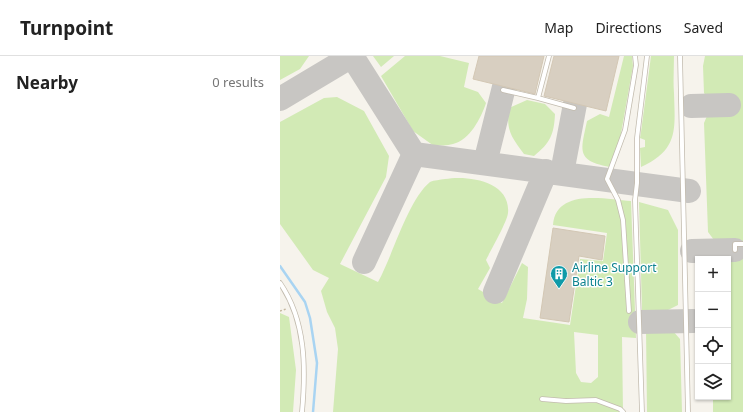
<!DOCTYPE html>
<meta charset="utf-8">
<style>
body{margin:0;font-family:"Noto Sans",sans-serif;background:#f2f2f2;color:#222}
.controls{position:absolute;right:12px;bottom:12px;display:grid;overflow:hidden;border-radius:0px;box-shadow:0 1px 3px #0004}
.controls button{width:36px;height:36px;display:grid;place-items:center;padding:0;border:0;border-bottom:1px solid #e0e0e0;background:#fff;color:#222;font:20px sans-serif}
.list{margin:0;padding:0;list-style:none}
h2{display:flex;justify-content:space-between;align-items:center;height:52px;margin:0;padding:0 16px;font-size:17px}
h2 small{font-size:13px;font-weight:400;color:#767676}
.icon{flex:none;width:22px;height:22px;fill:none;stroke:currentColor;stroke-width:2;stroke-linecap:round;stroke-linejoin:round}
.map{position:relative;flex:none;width:463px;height:356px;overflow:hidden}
header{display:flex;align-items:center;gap:24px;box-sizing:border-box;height:56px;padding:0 20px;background:#fff;border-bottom:1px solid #e0e0e0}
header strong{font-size:19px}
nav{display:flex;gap:22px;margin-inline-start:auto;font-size:14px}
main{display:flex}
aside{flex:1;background:#fff}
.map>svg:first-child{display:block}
.green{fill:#d2eab5;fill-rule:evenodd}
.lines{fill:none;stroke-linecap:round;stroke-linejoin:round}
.stream{stroke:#a9d4f2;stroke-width:2.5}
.taxiway{stroke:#c8c6c3;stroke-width:24}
.building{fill:#d8cfc1;stroke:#d3c7b4}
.lane-casing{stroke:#c2bbae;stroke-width:5.5}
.path{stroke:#c4b79f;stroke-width:1.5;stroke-dasharray:2 2;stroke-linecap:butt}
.lane{stroke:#fff;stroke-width:4}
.labels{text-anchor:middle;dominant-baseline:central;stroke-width:3;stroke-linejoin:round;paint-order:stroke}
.culture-label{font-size:12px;fill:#0d838f;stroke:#fff;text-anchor:start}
</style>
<header>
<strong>Turnpoint</strong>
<nav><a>Map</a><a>Directions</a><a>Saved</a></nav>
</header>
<main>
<aside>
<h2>Nearby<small>0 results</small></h2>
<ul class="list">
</ul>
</aside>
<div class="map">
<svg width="463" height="356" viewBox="0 0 463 356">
<rect width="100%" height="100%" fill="#f6f3ec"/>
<!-- green -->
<path class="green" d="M 0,0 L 29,0 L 20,13 L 0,24 Z
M 93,0 L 114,0 L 101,11 Z
M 125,0 L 160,0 L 189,7 L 184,31 L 198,36 L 206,47 C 201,62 190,84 173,88 C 167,90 160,89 154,90 L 133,75 L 101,20 Z
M 344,0 L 352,0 L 353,10 L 340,83 L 330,111 C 295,105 301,94 307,65 L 320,58 L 329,61 Z
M 371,0 L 394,0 C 394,12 393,25 394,37 C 395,73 399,94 361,111 L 360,92 L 365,91 L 365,84 L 360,82 L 361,76 Z
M 425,0 L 463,0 L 463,356 L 433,356 L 433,341 L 448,341 L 448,203 L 432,203 L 458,202 L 458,184 L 434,184 L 428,176 L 424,67 L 427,60 L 455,58 L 455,40 L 427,41 L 424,37 L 423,10 Z
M 57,41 L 84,55 L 109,100 L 106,121 L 60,208 L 98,226 C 113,199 128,144 150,126 C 154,124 160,124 165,123 C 188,119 231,125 228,157 C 227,166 211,194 206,204 L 210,212 L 198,233 L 222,247 L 242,207 L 248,211 L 247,243 L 243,262 L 290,269 L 300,203 L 323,205 L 327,177 L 273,169 C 276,132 325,143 351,145 L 356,282 L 342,281 L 343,356 L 53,356 L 58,293 L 55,272 L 47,256 L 41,235 L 49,222 L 33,214 L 0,168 L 0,66 L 44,42 ZM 294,276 L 318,279 L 318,321 L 311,327 L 301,326 L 296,317 Z
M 247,44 L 265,48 L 275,58 C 274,79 270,87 254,100 L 244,98 C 231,80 226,75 229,52 Z
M 359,146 L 388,154 L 398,174 L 398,249 L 388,254 L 362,254 Z
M 0,257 L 9,261 L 16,314 L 13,356 L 0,356 Z
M 366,273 L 392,274 L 400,283 L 402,356 L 367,356 Z"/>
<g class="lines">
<!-- stream -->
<path class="stream" d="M 0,210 L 25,246 L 30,262 L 37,307 L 33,356"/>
<!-- taxiway -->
<path class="taxiway" d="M 72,0 L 134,98 L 409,135
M 0,43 L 72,0
M 411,50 L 449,49
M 205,107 L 224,31
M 282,117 L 295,48
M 412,195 L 455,194
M 84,206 L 134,98
M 215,236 L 266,115
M 360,266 L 413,265"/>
</g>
<!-- building -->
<path class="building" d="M 199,0 L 264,0 L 255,38 L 193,23 Z
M 274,0 L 339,0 L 326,55 L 264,40 Z
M 273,172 L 325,180 L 322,204 L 299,200 L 289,266 L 260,262 Z"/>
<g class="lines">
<defs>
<path id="lane" d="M 400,0 L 408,356
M 223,34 L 258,42 L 269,0
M 258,42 L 294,52
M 455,194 L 455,188 L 463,188
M 0,227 C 26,265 26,312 22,356
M 349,255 L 343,164 L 338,144 L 327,123 L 345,74 L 356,9 L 355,0
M 262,343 L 286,345 L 316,344 L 340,353 L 343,356
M 362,356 L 355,144 L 357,127 L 357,82 L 367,0"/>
</defs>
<!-- lane casing -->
<use href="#lane" class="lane-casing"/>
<!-- path -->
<path class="path" d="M 0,255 L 6,253"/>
<!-- lane -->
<use href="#lane" class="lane"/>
</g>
<!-- icons -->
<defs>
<symbol id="building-pin" viewBox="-11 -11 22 30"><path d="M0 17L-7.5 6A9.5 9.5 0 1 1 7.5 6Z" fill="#0f9aa8" stroke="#fff"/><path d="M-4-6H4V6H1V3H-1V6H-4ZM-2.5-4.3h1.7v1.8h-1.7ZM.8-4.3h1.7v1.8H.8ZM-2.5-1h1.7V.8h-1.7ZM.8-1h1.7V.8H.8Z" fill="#fff"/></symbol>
</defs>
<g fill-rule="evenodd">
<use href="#building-pin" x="269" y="208" width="20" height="27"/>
</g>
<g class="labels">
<!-- culture labels -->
<g class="culture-label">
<text x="292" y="211">Airline Support<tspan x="292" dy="14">Baltic 3</tspan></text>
</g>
</g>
</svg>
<div class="controls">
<button>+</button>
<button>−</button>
<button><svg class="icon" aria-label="locate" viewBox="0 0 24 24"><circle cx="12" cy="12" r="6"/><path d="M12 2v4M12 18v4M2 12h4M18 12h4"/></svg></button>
<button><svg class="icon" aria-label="layers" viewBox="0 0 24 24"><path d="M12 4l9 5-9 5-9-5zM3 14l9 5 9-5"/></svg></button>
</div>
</div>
</main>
